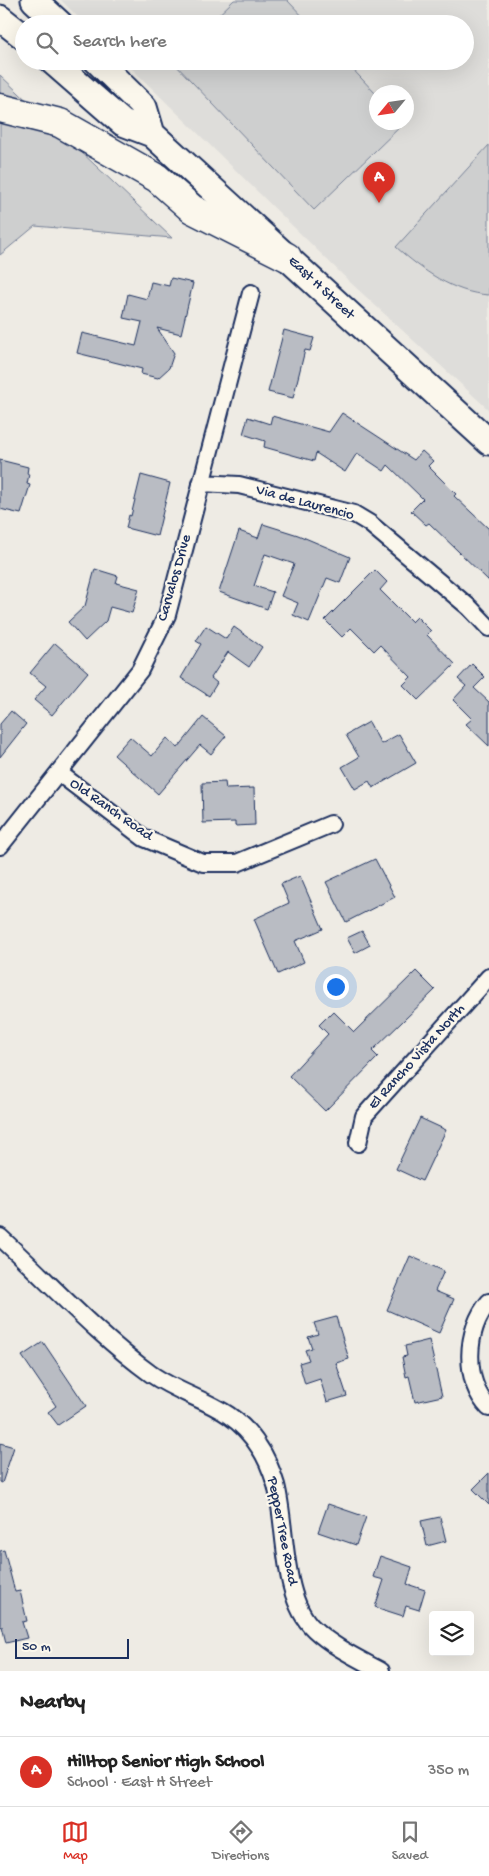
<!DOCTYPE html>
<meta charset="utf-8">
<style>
body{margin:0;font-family:"Gochi Hand",sans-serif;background:#f6f6f6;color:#222}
.controls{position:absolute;right:15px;bottom:15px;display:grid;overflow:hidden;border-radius:5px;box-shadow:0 5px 20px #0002}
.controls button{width:45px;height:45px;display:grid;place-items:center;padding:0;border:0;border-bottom:1px solid #e0e0e0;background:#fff;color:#222;font:25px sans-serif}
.compass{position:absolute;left:369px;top:85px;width:45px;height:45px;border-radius:50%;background:#fff;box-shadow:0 5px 20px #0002;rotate:241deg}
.scale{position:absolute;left:15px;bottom:12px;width:114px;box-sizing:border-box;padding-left:5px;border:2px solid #1b2f5e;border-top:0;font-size:14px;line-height:18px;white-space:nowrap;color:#1b2f5e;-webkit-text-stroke:4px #fbf7ec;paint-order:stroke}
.you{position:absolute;left:335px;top:986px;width:18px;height:18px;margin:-12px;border:4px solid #fff;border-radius:50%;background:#1a73e8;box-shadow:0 0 0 8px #1a73e833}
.badge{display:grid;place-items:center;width:32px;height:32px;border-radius:50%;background:#d93025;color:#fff;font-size:16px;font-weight:700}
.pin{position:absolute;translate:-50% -41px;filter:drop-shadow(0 1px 2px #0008)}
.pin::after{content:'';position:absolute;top:26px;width:18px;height:15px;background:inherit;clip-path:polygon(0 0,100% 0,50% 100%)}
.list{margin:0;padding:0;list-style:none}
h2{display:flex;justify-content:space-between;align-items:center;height:65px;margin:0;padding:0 20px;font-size:21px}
h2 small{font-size:16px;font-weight:400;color:#767676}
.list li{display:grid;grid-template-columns:32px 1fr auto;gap:15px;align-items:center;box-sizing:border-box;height:70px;padding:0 20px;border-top:1px solid #e0e0e0}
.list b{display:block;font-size:19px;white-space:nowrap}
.list p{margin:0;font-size:16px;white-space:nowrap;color:#767676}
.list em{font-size:16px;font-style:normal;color:#767676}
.icon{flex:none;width:28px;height:28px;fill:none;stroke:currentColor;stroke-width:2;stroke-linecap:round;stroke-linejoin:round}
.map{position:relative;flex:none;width:489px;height:1671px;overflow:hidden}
.search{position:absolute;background:#fff;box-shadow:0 5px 20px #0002;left:15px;right:15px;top:15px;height:55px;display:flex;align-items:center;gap:12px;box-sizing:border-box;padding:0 18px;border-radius:28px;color:#767676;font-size:19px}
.sheet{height:135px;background:#fff}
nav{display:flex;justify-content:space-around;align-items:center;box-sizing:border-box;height:70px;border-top:1px solid #e0e0e0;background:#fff;font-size:14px;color:#767676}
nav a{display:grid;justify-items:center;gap:2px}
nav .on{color:#d93025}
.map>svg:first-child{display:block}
.built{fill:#deddda;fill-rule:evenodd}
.green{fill:#cecfcf;stroke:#747f96}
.building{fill:#b9bcc3;stroke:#1b2f5e}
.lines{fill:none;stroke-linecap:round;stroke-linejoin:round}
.street-casing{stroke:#1b2f5e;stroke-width:20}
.primary-casing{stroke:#1b2f5e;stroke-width:29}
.highway-casing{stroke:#1b2f5e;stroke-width:31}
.street{stroke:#fbf7ec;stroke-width:16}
.primary{stroke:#fbf7ec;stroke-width:25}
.highway{stroke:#fbf7ec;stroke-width:28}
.labels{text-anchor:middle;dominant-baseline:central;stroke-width:4.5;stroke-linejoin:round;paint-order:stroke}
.street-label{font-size:15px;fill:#1b2f5e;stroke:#fbf7ec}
</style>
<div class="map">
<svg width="489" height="1671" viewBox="0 0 489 1671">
<rect width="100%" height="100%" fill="#eeebe4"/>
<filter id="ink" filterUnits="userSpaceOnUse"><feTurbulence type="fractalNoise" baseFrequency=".02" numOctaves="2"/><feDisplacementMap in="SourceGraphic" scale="10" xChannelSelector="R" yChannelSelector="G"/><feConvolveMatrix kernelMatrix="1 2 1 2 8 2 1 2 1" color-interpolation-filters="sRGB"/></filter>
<g filter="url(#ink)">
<!-- built -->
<path class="built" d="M 61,0 L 489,0 L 489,410 L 352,284 L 124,61 L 465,61 L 465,24 L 85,24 ZM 376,92 L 406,92 L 406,122 L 376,122 Z"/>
<!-- green -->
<path class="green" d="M 234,0 L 287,0 L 310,24 L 209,24 Z
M 172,61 L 345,61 L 376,94 L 376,122 L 404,123 L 314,210 Z
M 0,75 L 172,238 L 35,226 L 0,255 Z
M 489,145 L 489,295 C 453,293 422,270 396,247 Z"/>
<!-- building -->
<path class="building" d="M 171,278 L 193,283 L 181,334 L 157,328 L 174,353 L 169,368 L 158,378 L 141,374 L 142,369 L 77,353 L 82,333 L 136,346 L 142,322 L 123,318 L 128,294 L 147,299 L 151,282 L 169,286 Z
M 284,330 L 314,338 L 310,351 L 305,350 L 293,398 L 268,392 Z
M 342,413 L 414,460 L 422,451 L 433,461 L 428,466 L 456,494 L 454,496 L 489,529 L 489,581 L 429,523 L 426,525 L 411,511 L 423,499 L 388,465 L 384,471 L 357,453 L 345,472 L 316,453 L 314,461 L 264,447 L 265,441 L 243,434 L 248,417 L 270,424 L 272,416 L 329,432 Z
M 0,460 L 28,467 L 27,474 L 29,474 L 27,484 L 30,485 L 21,514 L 0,509 Z
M 141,475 L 170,483 L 157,536 L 126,528 L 129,515 L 131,516 Z
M 263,524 L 298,535 L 350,557 L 340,583 L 327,578 L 309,622 L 293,615 L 298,603 L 281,596 L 294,564 L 265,554 L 254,586 L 273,592 L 267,609 L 219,592 L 239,531 L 258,538 Z
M 95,569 L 118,576 L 116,583 L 139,589 L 132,613 L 110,607 L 106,621 L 85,641 L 68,622 L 85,606 Z
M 375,570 L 387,582 L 380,590 L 412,622 L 417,617 L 431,631 L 427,635 L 455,664 L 418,700 L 403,685 L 411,677 L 380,645 L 374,651 L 351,628 L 342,637 L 325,620 Z
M 206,626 L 226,639 L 234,627 L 262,647 L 249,667 L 228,652 L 211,678 L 217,683 L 209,696 L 181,678 L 201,644 L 196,641 Z
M 55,643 L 88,672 L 52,715 L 34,700 L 46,686 L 30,673 Z
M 472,664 L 485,677 L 474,688 L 489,702 L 489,746 L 466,724 L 472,719 L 453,700 L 466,686 L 458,679 Z
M 11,711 L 26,724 L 0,757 L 0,724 Z
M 203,717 L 226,736 L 211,754 L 200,745 L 158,794 L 114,755 L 130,737 L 152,756 L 167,738 L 178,748 Z
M 369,722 L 381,744 L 399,734 L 416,763 L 373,788 L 369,781 L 355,789 L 342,767 L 359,757 L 346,735 Z
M 225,782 L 226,789 L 254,788 L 255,825 L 235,826 L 235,822 L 203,823 L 202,783 Z
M 375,859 L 395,897 L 346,922 L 326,882 Z
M 300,876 L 323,929 L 295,941 L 304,962 L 278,974 L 254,919 L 289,903 L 281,884 Z
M 362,931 L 370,945 L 355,953 L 347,938 Z
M 416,971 L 435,990 L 372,1051 L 378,1057 L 325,1111 L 289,1076 L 328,1034 L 319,1025 L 333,1011 L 354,1032 Z
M 420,1118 L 446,1130 L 422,1181 L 396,1169 Z
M 410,1256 L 444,1271 L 435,1291 L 454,1299 L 439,1333 L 387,1310 Z
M 336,1317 L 349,1359 L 336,1363 L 347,1396 L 327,1402 L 320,1379 L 305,1384 L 299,1363 L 309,1360 L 305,1350 L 312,1348 L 308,1337 L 318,1334 L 314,1323 Z
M 429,1340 L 442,1396 L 415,1402 L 409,1376 L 406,1377 L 402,1357 L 407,1356 L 405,1346 Z
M 43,1342 L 86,1406 L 58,1425 L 48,1412 L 56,1406 L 22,1356 Z
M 0,1443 L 14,1447 L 2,1483 L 0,1482 Z
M 489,1473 L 489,1505 L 473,1489 Z
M 328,1504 L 366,1517 L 356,1545 L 318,1532 Z
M 440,1517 L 446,1541 L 427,1546 L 421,1521 Z
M 4,1550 L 15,1592 L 20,1591 L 27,1621 L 22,1622 L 27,1638 L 6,1643 L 2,1626 L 0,1627 L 0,1551 Z
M 380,1556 L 412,1567 L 407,1584 L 425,1590 L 419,1610 L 406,1606 L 403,1616 L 375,1607 L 384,1580 L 373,1577 Z"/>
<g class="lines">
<defs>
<path id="street" d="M 201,483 L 239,485 L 354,514 L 369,523 L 470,608 L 489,628
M 59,773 L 144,838 L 203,863 L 237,863 L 331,824
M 0,846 L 140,670 L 167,615 L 251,293
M 358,1143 L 364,1116 L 489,977
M 0,1237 C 49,1282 97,1335 151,1374 C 190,1401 232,1403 259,1447 C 267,1458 272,1472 276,1485 C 287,1526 281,1599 314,1629 C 333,1647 359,1659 381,1671
M 489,1302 C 465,1330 463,1380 489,1408"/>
<path id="primary" d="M 34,0 L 60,24
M 0,18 L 24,37
M 52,61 L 123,123 L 152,134 L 489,442
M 97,61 L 144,107 L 152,134"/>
<path id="highway" d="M 0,108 L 60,123 L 157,178 L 192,209 L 287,257"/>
</defs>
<!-- street casing -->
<use href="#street" class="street-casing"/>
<!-- primary casing -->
<use href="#primary" class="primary-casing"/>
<!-- highway casing -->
<use href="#highway" class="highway-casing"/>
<!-- street -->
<use href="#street" class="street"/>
<!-- primary -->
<use href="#primary" class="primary"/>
<!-- highway -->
<use href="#highway" class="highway"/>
</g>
</g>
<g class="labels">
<!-- street labels -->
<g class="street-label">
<text transform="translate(321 288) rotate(43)">East H Street</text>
<text transform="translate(305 503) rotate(15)">Via de Laurencio</text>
<text transform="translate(175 578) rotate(-74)">Carvalos Drive</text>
<text transform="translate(111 810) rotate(35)">Old Ranch Road</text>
<text transform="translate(417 1057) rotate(-48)">El Rancho Vista North</text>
<text transform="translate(282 1531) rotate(79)">Pepper Tree Road</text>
</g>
</g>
</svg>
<div class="controls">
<button><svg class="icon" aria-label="layers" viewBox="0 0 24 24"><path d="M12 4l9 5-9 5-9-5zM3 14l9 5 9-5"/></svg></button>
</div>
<svg class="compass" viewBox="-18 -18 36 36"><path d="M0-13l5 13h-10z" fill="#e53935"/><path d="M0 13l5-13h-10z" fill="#767676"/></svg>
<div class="scale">50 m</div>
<div class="you"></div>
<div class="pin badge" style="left:379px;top:203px">A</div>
<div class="search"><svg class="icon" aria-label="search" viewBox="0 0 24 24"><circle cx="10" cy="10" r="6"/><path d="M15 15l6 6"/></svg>Search here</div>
</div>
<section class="sheet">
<h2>Nearby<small></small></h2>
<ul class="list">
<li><span class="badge">A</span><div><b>Hilltop Senior High School</b><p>School · East H Street</p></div><em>350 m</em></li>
</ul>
</section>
<nav>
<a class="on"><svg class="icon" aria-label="map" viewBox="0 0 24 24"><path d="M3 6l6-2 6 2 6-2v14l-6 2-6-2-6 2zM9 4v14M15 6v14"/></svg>Map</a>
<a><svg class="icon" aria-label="directions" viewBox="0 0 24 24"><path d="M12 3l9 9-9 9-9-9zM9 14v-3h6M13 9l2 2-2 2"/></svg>Directions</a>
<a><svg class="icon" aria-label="saved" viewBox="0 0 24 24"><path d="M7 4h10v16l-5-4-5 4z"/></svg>Saved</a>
</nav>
